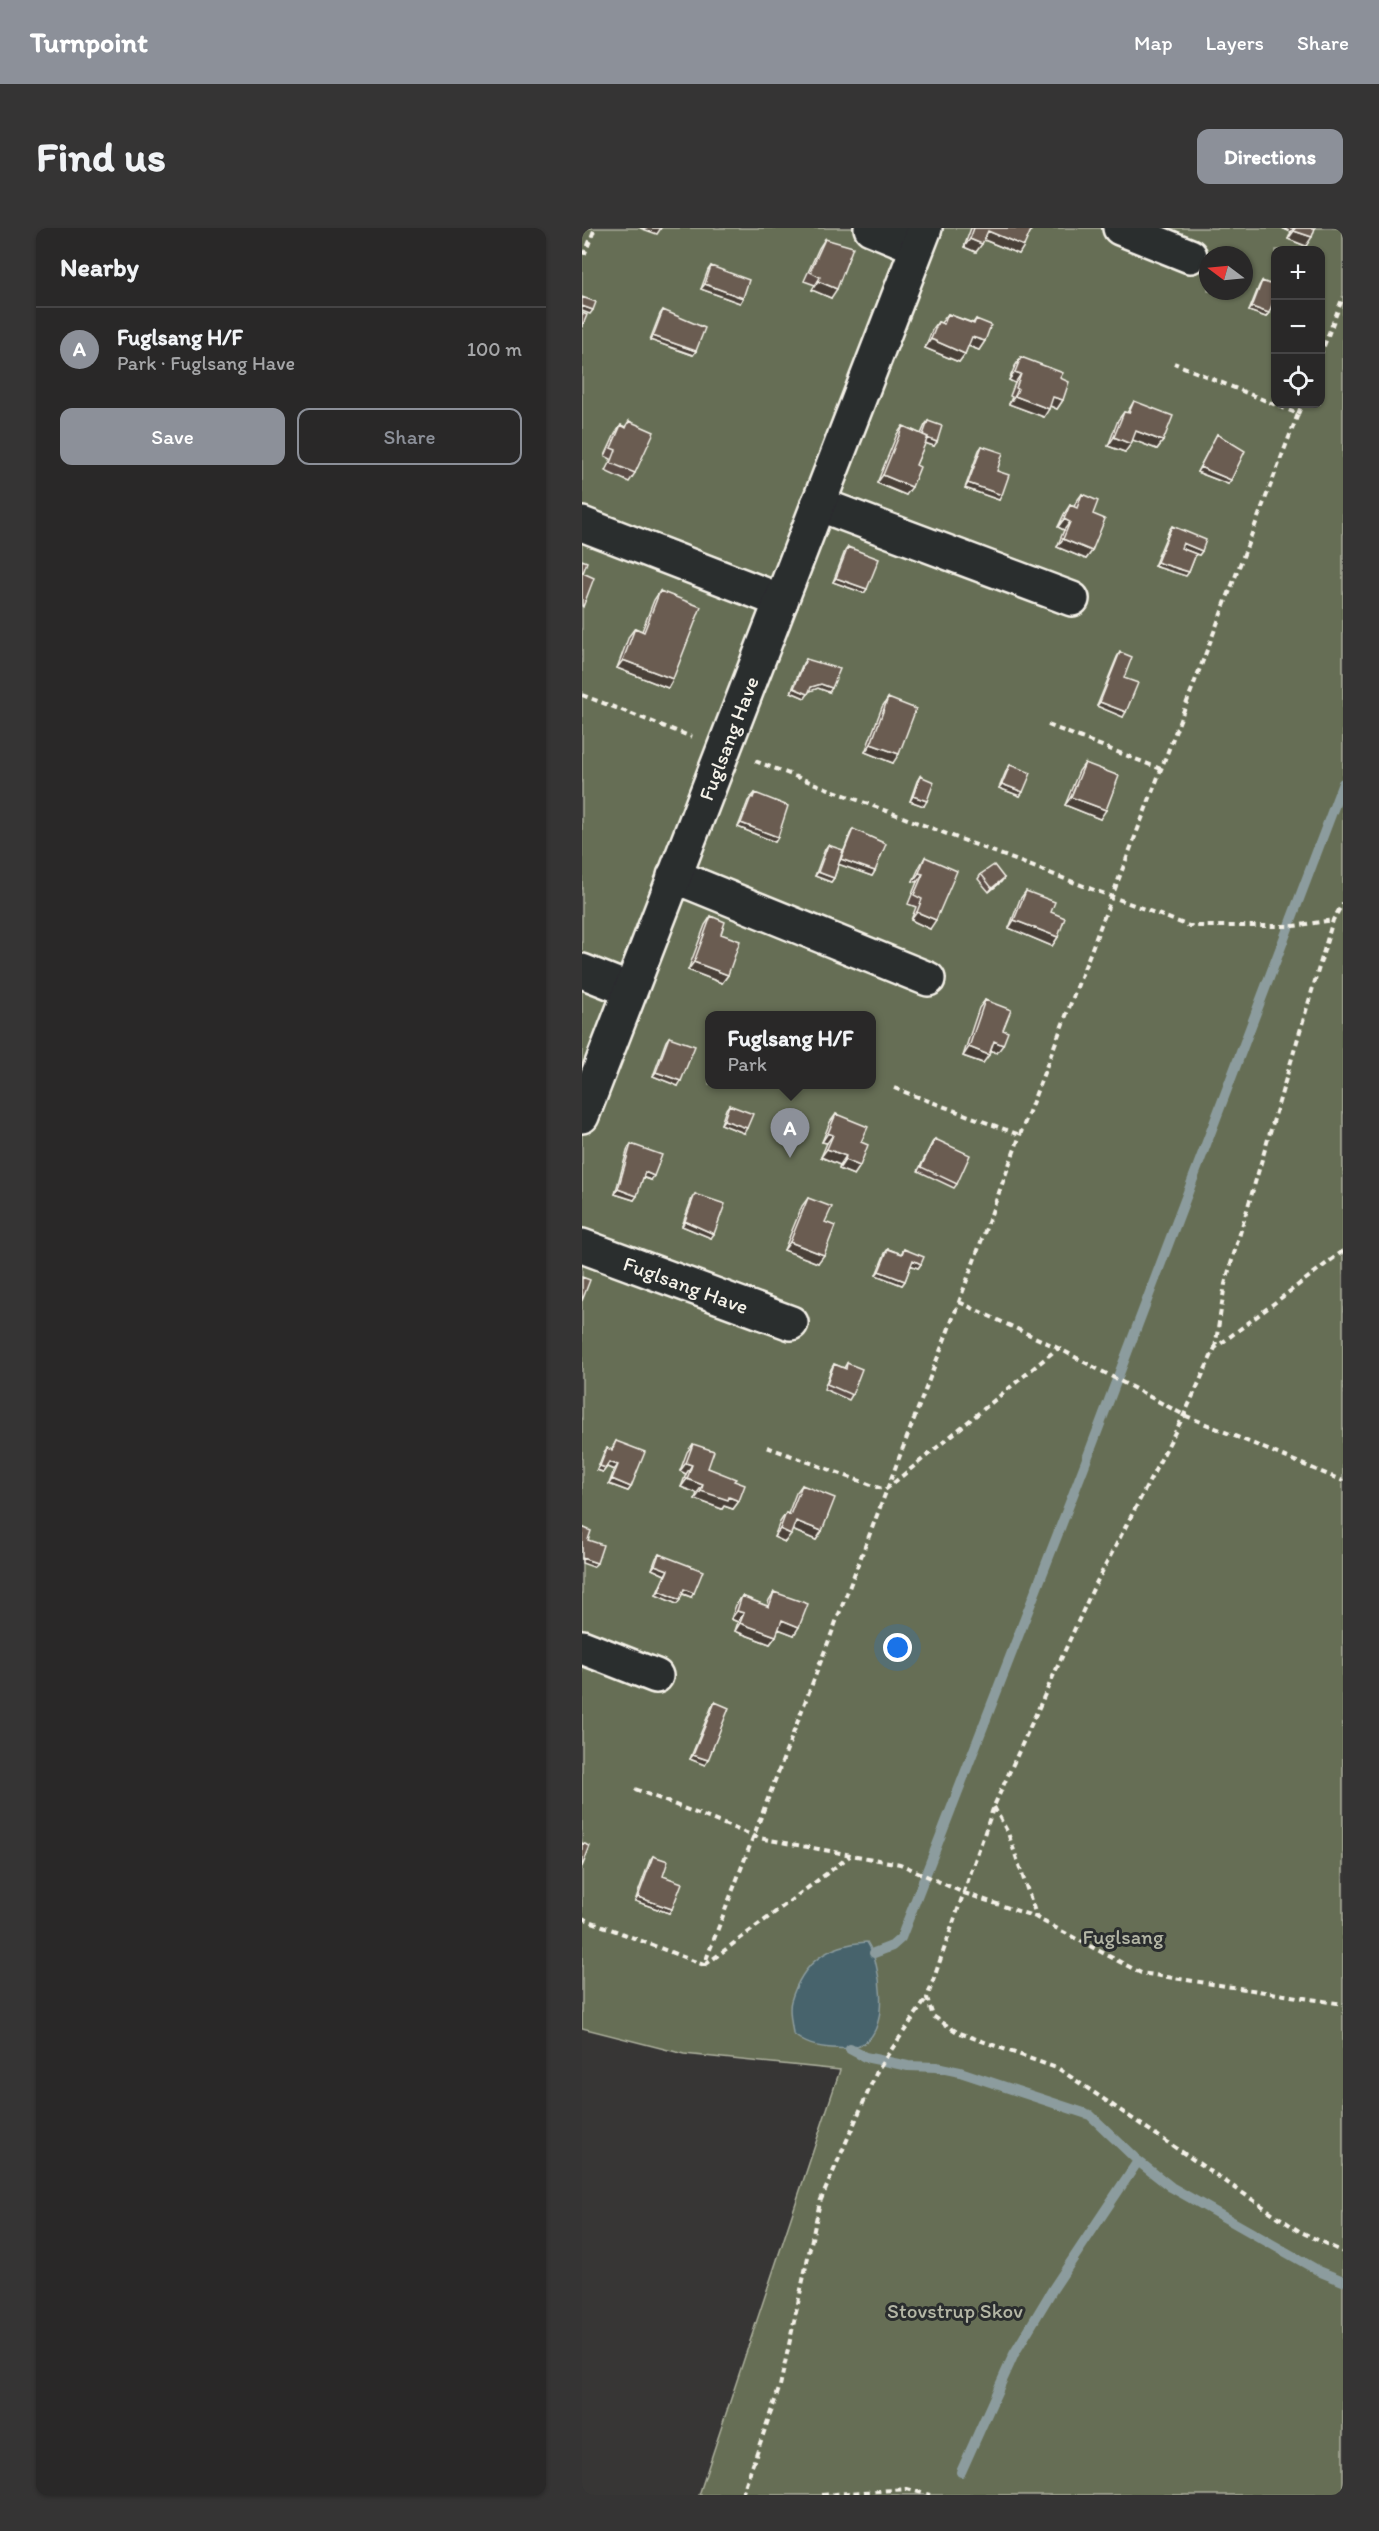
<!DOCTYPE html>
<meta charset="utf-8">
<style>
body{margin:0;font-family:Itim,sans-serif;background:#353434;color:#f1f3f6}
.controls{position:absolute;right:18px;top:18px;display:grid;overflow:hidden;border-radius:12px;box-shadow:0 2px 4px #0004}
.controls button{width:54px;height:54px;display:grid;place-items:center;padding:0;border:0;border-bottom:2px solid #454445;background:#292828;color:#f1f3f6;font:30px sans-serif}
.compass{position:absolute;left:617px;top:18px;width:54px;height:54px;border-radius:50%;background:#292828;box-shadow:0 2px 4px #0004;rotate:286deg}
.you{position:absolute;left:316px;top:1420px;width:21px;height:21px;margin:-15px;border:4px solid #fff;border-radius:50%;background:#1a73e8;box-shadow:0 0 0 9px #1a73e833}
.badge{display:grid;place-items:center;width:39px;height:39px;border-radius:50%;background:#8c9099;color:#fff;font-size:20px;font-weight:700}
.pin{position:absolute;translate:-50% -50px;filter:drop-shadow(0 2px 3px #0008)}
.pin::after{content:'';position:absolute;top:32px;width:21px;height:18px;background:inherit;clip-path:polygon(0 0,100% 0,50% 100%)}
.popup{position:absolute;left:123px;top:783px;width:171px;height:78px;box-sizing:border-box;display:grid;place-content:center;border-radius:12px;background:#292828;filter:drop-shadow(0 2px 4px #0005);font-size:20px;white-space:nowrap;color:#a5a6a8}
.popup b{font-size:22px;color:#f1f3f6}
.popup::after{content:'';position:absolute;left:50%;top:100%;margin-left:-12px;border:12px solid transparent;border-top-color:#292828}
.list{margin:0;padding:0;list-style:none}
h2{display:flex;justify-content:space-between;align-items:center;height:78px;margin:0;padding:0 24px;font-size:26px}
h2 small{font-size:20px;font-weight:400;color:#a5a6a8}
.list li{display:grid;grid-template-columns:39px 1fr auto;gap:18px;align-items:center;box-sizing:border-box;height:84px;padding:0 24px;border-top:2px solid #454445}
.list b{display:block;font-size:22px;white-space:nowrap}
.list p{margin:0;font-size:20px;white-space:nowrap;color:#a5a6a8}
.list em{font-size:20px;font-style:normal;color:#a5a6a8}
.actions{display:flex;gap:12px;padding:18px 24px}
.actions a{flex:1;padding:14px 0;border:2px solid #8c9099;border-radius:12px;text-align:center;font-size:21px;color:#8c9099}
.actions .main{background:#8c9099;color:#fff}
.icon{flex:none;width:33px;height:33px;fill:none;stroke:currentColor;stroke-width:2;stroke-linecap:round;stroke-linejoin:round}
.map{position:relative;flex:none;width:761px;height:2267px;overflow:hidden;border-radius:12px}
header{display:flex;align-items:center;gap:36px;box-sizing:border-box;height:84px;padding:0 30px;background:#8c9099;color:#fff}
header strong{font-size:28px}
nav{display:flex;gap:33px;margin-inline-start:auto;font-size:21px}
.intro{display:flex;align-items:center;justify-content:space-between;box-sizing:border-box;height:144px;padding:0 36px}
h1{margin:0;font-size:42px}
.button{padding:15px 27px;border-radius:12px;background:#8c9099;color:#fff;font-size:21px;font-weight:700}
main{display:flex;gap:36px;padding:0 36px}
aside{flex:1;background:#292828;border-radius:12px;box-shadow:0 2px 4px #0004}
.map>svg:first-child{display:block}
.green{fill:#666e54;stroke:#adb09e;stroke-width:1.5;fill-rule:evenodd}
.water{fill:#47636c;stroke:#8c9c9e;stroke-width:1.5}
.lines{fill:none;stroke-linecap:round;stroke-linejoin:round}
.stream{stroke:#8c9c9e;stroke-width:10}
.minor-casing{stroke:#f4f1e8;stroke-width:38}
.path{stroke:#f4f1e8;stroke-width:4;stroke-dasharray:6 4.5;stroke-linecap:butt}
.minor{stroke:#2a2d2e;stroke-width:33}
.wall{fill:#5b4e46;stroke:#f4f1e8;stroke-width:1.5}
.shaded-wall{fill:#4a4039;stroke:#f4f1e8;stroke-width:1.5}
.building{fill:#6a5b51;stroke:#f4f1e8;stroke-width:1.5}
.labels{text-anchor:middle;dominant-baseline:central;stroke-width:6;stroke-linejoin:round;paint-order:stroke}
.street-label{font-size:21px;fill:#f4f1e8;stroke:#2a2d2e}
.park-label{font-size:21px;fill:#b4b6a5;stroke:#2a2d2e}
</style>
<header>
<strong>Turnpoint</strong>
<nav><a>Map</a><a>Layers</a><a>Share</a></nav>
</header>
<div class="intro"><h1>Find us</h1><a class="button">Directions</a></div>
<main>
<aside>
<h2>Nearby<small></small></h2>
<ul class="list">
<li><span class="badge">A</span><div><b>Fuglsang H/F</b><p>Park · Fuglsang Have</p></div><em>100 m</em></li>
</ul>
<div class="actions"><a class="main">Save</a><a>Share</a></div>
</aside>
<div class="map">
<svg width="761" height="2267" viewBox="0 0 761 2267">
<rect width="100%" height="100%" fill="#373635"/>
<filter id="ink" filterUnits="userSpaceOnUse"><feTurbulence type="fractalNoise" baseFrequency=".0167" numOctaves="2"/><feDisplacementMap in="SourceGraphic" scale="12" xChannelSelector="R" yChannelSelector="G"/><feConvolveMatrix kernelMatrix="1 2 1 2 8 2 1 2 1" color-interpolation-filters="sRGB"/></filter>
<g filter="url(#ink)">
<!-- green -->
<path class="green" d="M 0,0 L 761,0 L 761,2267 L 117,2267 L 258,1842 L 102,1826 L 0,1800 ZM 694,22 L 738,22 L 738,176 L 694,176 ZM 626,27 L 662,27 L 662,63 L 626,63 ZM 127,788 L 289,788 L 289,856 L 127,856 Z"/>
<!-- water -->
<path class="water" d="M 285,1714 C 299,1735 308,1800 282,1815 C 271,1821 261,1821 250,1820 C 234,1819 223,1816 211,1806 C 210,1796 206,1782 209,1773 C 221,1733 246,1717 285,1714 Z"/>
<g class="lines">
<!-- stream -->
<path class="stream" d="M 292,1725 L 310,1718 L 319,1710 L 501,1241 L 761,555
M 268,1821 L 283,1829 L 326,1838 L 354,1839 L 378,1844 L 508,1887 L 556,1933 L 589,1959 L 739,2044 L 761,2053
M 379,2244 L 432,2126 L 471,2061 L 556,1933"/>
<defs>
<g id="minor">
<path d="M 289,0 L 335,19"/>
<path d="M 538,0 L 608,28"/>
<path d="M 236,276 L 490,371"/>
<path d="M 0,296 L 199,373"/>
<path d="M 92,648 L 346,751"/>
<path d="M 0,743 L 48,762"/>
<path id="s1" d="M 0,888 L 343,0"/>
<path id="s2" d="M 0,1018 L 209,1095"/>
<path d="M 0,1419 L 74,1448"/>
</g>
</defs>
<!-- minor casing -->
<use href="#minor" class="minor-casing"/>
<!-- path -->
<path class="path" d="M 0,24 L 3,25 L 13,0
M 738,128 L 761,69
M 716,186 L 720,176
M 0,467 L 110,509
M 466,497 L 579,541
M 173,533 L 607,698 L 712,698 L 751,692
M 312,860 L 438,907
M 761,1023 L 633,1120 L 602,1187 L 510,1363 L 412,1578 L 345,1770 L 351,1788 L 375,1804 L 477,1841 L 717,2003 L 761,2024
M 377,1074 L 476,1120
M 633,1120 L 643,1056 L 751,692 L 761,675
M 185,1219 L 303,1262 L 476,1120 L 602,1187 L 761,1253
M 53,1561 L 177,1610 L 318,1636 L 382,1665 L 454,1689
M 412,1579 L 426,1605 L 455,1690 L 559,1745 L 761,1776
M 0,1690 L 122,1737 L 377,1074 L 438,907 L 716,186 L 592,135
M 123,1737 L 268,1628
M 160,2267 L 198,2158 L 238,1974 L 296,1841 L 345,1770
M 240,2267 L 325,2261 L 348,2267"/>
<!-- minor -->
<use href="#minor" class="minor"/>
</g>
<!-- wall -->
<path class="wall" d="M 389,0 L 450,0 L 437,26 L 402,12 L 394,24 L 382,19 Z
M 700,0 L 733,0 L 724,18 L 706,11 L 709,4 Z
M 243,11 L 249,70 L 230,62 L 233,57 L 222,53 L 237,20 Z
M 129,38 L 161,70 L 158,75 L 119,61 L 126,42 Z
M 680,53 L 684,89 L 667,83 L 677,58 Z
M 81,82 L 114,123 L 111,127 L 68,112 L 78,86 Z
M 366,86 L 391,95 L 394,91 L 403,113 L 397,122 L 386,118 L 383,126 L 377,134 L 343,120 L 350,102 L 356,94 L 359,95 Z
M 439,129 L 478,150 L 481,172 L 475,181 L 468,178 L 462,189 L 427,176 L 430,169 L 428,168 L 433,155 L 427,152 L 433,138 Z
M 552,173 L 581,213 L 575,221 L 551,212 L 543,224 L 526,218 L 536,192 L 542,184 L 545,185 Z
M 47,193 L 53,245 L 47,254 L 23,243 L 29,231 L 23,228 L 33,206 L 39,197 L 43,199 Z
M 346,193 L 352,218 L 343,215 L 334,237 L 324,267 L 295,255 L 315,206 L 321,198 L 339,206 L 343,197 Z
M 635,206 L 646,256 L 615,244 Z
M 400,218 L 415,243 L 417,272 L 383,260 L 397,222 Z
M 500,266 L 511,286 L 510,323 L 504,331 L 475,319 L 482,302 L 476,299 L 482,286 L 488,277 L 492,279 L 494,274 Z
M 590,298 L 620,323 L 617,327 L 614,326 L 607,344 L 604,348 L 572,338 L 587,302 Z
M 266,319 L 285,361 L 282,365 L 251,354 L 263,323 Z
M 78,363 L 91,451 L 86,460 L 35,440 L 47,408 L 53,400 L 60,403 L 72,372 Z
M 538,424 L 542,450 L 541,489 L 515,478 L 535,429 Z
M 224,431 L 247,464 L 236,460 L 227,463 L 223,470 L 209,464 L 221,435 Z
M 306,470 L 311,535 L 283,524 L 300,479 Z
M 503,535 L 518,591 L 483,577 L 497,543 Z
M 428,537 L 438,568 L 417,560 L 425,541 Z
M 338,548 L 342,578 L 328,573 L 335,553 Z
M 173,565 L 196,609 L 193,614 L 156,599 L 166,573 Z
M 271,601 L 293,643 L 290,648 L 257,636 L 252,650 L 249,654 L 233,648 L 243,621 L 246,617 L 261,625 L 268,606 Z
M 343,629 L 348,701 L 329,692 L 334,679 L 326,676 L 335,654 L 331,653 L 338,638 Z
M 399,646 L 422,650 L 419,654 L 407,664 L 396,651 Z
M 444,663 L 469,684 L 476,709 L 470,718 L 427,700 L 438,671 Z
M 129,688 L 139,706 L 146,747 L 140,755 L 106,742 L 123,697 Z
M 403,772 L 421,802 L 415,825 L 409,822 L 401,835 L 381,828 L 397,780 Z
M 87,809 L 96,858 L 71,848 L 84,813 Z
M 147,877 L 162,905 L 139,896 L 144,881 Z
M 254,886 L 279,914 L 278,938 L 272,947 L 257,941 L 258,937 L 239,929 L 245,915 L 240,914 L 248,894 Z
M 353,911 L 375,956 L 372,960 L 336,943 L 350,915 Z
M 49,916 L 69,952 L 61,949 L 52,972 L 33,966 L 46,920 Z
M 113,966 L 129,1010 L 100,998 L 110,970 Z
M 226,970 L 243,994 L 236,1035 L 202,1022 L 220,978 Z
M 306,1021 L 319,1026 L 322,1021 L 339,1036 L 336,1040 L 329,1037 L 323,1053 L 320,1057 L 294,1047 L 303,1025 Z
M 265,1135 L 270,1167 L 267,1172 L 242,1161 L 249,1141 L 252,1136 L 262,1140 Z
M 34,1213 L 49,1259 L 46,1263 L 27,1256 L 32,1242 L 25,1239 L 21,1244 L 15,1242 L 22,1224 L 25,1220 L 29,1222 Z
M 111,1216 L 126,1240 L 152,1253 L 157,1273 L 151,1281 L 142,1278 L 140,1281 L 113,1271 L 115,1265 L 99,1259 L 104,1246 L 98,1243 L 105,1224 Z
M 220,1257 L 240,1303 L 234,1312 L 210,1302 L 203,1314 L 192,1309 L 198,1294 L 204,1285 L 206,1286 L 214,1265 Z
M 77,1326 L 109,1369 L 100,1366 L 95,1376 L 74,1367 L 83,1347 L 70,1341 L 74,1330 Z
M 192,1364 L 212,1407 L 196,1401 L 194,1408 L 188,1416 L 153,1403 L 156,1394 L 149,1391 L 154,1377 L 160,1368 L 185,1378 L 187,1372 Z
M 133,1474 L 126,1532 L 123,1537 L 108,1531 L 130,1478 Z
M 71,1628 L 81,1648 L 87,1685 L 53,1673 L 68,1632 Z"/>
<!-- shaded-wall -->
<path class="shaded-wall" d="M 58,0 L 79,0 L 75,6 Z
M 700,0 L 712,0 L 709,4 Z
M 406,3 L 442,18 L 437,26 L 400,11 Z
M 712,3 L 730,9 L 724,18 L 706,11 Z
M 388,11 L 400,16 L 394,24 L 382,19 Z
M 236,53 L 255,61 L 249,70 L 230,62 Z
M 123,56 L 161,70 L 158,75 L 119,61 Z
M 0,78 L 11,82 L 8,86 L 0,83 Z
M 670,79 L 687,85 L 684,89 L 667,83 Z
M 71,108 L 114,123 L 111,127 L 68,112 Z
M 390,109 L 403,113 L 397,122 L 384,117 Z
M 349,111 L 383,126 L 377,134 L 343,120 Z
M 433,144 L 439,146 L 433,155 L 427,152 Z
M 433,168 L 467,181 L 462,189 L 427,176 Z
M 471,169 L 481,172 L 475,181 L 466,177 Z
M 554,203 L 581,213 L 575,221 L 548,211 Z
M 340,208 L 355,214 L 352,218 L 337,213 Z
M 532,209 L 549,216 L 543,224 L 526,218 Z
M 618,239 L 649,252 L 646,256 L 615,244 Z
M 301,247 L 330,259 L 324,267 L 295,255 Z
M 386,255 L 420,267 L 417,272 L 383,260 Z
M 482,291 L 488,294 L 482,302 L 476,299 Z
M 481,311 L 510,323 L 504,331 L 475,319 Z
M 601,315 L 620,323 L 617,327 L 598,320 Z
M 575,334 L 607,344 L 604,348 L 572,338 Z
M 254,350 L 285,361 L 282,365 L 251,354 Z
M 41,432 L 91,451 L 86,460 L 35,440 Z
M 239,456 L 250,460 L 247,464 L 236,460 L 226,464 L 229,459 Z
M 212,460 L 226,466 L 223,470 L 209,464 Z
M 518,474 L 544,484 L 541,489 L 515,478 Z
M 289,516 L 317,526 L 311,535 L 283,524 Z
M 420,556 L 441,564 L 438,568 L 417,560 Z
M 331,568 L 345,573 L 342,578 L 328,573 Z
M 489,569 L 524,582 L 518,591 L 483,577 Z
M 159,595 L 196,609 L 193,614 L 156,599 Z
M 259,631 L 293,643 L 290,648 L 256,636 Z
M 236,644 L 252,650 L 249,654 L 233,648 Z
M 337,645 L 341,646 L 335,654 L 331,653 Z
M 422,650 L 419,654 L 407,664 L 410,660 Z
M 335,684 L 354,692 L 348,701 L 329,692 Z
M 432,692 L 476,709 L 470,718 L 427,700 Z
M 112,734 L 146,747 L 140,755 L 106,742 Z
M 412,813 L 421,817 L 415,825 L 406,821 Z
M 387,819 L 407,827 L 401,835 L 381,828 Z
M 74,844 L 99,853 L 96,858 L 71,848 Z
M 142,892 L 165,900 L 162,905 L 139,896 Z
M 246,905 L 251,907 L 245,915 L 240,914 Z
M 245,921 L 264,928 L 258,937 L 239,929 Z
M 263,932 L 278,938 L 272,947 L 257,941 Z
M 63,944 L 72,948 L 69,952 L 60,949 Z
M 36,961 L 55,968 L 52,972 L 33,966 Z
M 103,993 L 132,1006 L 129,1010 L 100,998 Z
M 208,1014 L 242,1027 L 236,1035 L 202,1022 Z
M 331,1032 L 339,1036 L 336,1040 L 328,1037 Z
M 297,1043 L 323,1053 L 320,1057 L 294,1047 Z
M 27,1234 L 36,1237 L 32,1242 L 23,1238 Z
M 104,1235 L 110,1237 L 104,1246 L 98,1243 Z
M 18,1238 L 24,1240 L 21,1244 L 15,1242 Z
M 30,1251 L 49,1259 L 46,1263 L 27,1256 Z
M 105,1251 L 121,1257 L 115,1265 L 99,1259 Z
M 119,1263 L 147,1269 L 157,1273 L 151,1281 L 142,1278 L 140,1281 L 113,1271 Z
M 214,1293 L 240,1303 L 234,1312 L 208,1301 Z
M 198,1301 L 209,1306 L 203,1314 L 192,1309 Z
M 0,1330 L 15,1335 L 11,1339 L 0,1335 Z
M 73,1337 L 86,1342 L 83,1347 L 70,1341 Z
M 102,1361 L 112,1365 L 109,1369 L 99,1365 Z
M 77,1363 L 98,1372 L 95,1376 L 74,1367 Z
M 155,1383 L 162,1385 L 156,1394 L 149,1391 Z
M 200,1392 L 217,1399 L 212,1407 L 194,1400 Z
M 158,1395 L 194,1408 L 188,1416 L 153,1403 Z
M 111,1527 L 126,1532 L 123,1537 L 108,1531 Z
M 56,1669 L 90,1681 L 87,1685 L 53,1673 Z"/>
<!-- building -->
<path class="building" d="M 392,0 L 450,0 L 442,18 L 406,3 L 400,16 L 388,11 Z
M 713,0 L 733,0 L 730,9 L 712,3 Z
M 243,11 L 271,19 L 255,61 L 236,53 L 238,49 L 228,44 Z
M 129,38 L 167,52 L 161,70 L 123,56 Z
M 680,53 L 693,58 L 693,69 L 687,85 L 670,79 Z
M 0,69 L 14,74 L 11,82 L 0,78 Z
M 81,82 L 123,100 L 114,123 L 71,108 Z
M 0,85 L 5,87 L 0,99 Z
M 366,86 L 392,96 L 394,91 L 409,97 L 403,113 L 390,109 L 383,126 L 349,111 L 356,94 L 362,96 Z
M 439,129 L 481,145 L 478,150 L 487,154 L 481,172 L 471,169 L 467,181 L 433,168 L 436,161 L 434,160 L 439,146 L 433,144 Z
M 552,173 L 591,188 L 581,213 L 554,203 L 549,216 L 532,209 L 542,184 L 547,185 Z
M 47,193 L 72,204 L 53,245 L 29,235 L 34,222 L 29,220 L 39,197 L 44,200 Z
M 346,193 L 360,198 L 355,214 L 345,210 L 346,209 L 341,207 Z
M 321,198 L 346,209 L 334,237 L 338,239 L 330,259 L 301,247 Z
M 635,206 L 663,223 L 649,252 L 618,239 Z
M 400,218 L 421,225 L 415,243 L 427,247 L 420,267 L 386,255 Z
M 500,266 L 516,273 L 511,286 L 523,291 L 510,323 L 481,311 L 488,294 L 482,291 L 488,277 L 495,280 Z
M 590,298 L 624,312 L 620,323 L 601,315 L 599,320 L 614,326 L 607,344 L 575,334 Z
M 266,319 L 297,331 L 285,361 L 254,350 Z
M 0,332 L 5,334 L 1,345 L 12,350 L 1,379 L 0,378 Z
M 78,363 L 119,379 L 91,451 L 41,432 L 53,400 L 62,404 Z
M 538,424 L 550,429 L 542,450 L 556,455 L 544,484 L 518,474 Z
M 224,431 L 258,441 L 250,460 L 239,456 L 229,459 L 226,466 L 212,460 Z
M 306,470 L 334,481 L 317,526 L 289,516 Z
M 503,535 L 537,548 L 524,582 L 489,569 Z
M 428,537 L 449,545 L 441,564 L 420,556 Z
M 338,548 L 352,554 L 345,573 L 331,568 Z
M 173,565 L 206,578 L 196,609 L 159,595 L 169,569 L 171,570 Z
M 271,601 L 304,616 L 293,643 L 259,631 Z
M 246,617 L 261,622 L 252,650 L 236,644 Z
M 343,629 L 375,643 L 354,692 L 335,684 L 340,671 L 332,667 L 341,646 L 337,645 Z
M 412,637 L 422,650 L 410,660 L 399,646 Z
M 444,663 L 473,674 L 469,684 L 483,690 L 476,709 L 432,692 Z
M 129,688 L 143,694 L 139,706 L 158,713 L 146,747 L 112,734 Z
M 403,772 L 429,782 L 421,802 L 426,804 L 421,817 L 412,813 L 407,827 L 387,819 Z
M 87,809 L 113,818 L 99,853 L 74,844 Z
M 147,877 L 171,886 L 165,900 L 142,892 Z
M 254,886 L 286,899 L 279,914 L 286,917 L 278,938 L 263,932 L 264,928 L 245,921 L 251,907 L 246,905 Z
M 353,911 L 388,927 L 375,956 L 339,939 Z
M 49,916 L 80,927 L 72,948 L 63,944 L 55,968 L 36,961 Z
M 113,966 L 143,976 L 132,1006 L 103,993 Z
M 226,970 L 250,979 L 243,994 L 253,998 L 242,1027 L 208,1014 Z
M 306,1021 L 320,1026 L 322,1021 L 342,1029 L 339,1036 L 331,1032 L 323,1053 L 297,1043 Z
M 0,1049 L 8,1052 L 0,1073 Z
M 265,1135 L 280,1141 L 270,1167 L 245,1156 L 252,1136 L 264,1141 Z
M 34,1213 L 63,1224 L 49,1259 L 30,1251 L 36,1237 L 27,1234 L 24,1240 L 18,1238 L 25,1220 L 30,1222 Z
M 111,1216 L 132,1223 L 126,1240 L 154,1251 L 152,1253 L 163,1257 L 157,1273 L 147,1269 L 146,1272 L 119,1263 L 121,1257 L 105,1251 L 110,1237 L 104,1235 Z
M 220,1257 L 253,1270 L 240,1303 L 214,1293 L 209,1306 L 198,1301 L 204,1285 L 208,1287 Z
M 0,1299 L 9,1303 L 6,1312 L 21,1317 L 15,1335 L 0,1330 Z
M 77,1326 L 121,1343 L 112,1365 L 102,1361 L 98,1372 L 77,1363 L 86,1342 L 73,1337 Z
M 192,1364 L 226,1376 L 217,1399 L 200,1392 L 194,1408 L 158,1395 L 162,1385 L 155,1383 L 160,1368 L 187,1379 Z
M 133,1474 L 147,1480 L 126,1532 L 111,1527 Z
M 0,1615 L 8,1618 L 0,1639 Z
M 71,1628 L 86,1633 L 81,1648 L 100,1655 L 90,1681 L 56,1669 Z"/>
</g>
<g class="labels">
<!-- street labels -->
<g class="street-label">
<text stroke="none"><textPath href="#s1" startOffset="405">Fuglsang Have</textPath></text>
<text stroke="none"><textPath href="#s2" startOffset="111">Fuglsang Have</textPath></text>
</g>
<!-- park labels -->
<g class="park-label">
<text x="541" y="1708">Fuglsang</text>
<text x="373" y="2082">Stovstrup Skov</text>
</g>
</g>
</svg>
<div class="controls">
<button>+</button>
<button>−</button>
<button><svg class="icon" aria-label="locate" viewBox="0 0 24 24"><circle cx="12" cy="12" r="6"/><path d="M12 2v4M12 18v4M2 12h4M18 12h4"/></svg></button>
</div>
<svg class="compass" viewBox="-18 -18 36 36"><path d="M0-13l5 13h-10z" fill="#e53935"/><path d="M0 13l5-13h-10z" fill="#a5a6a8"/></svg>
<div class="you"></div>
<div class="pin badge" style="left:208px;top:930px">A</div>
<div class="popup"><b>Fuglsang H/F</b>Park</div>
</div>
</main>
